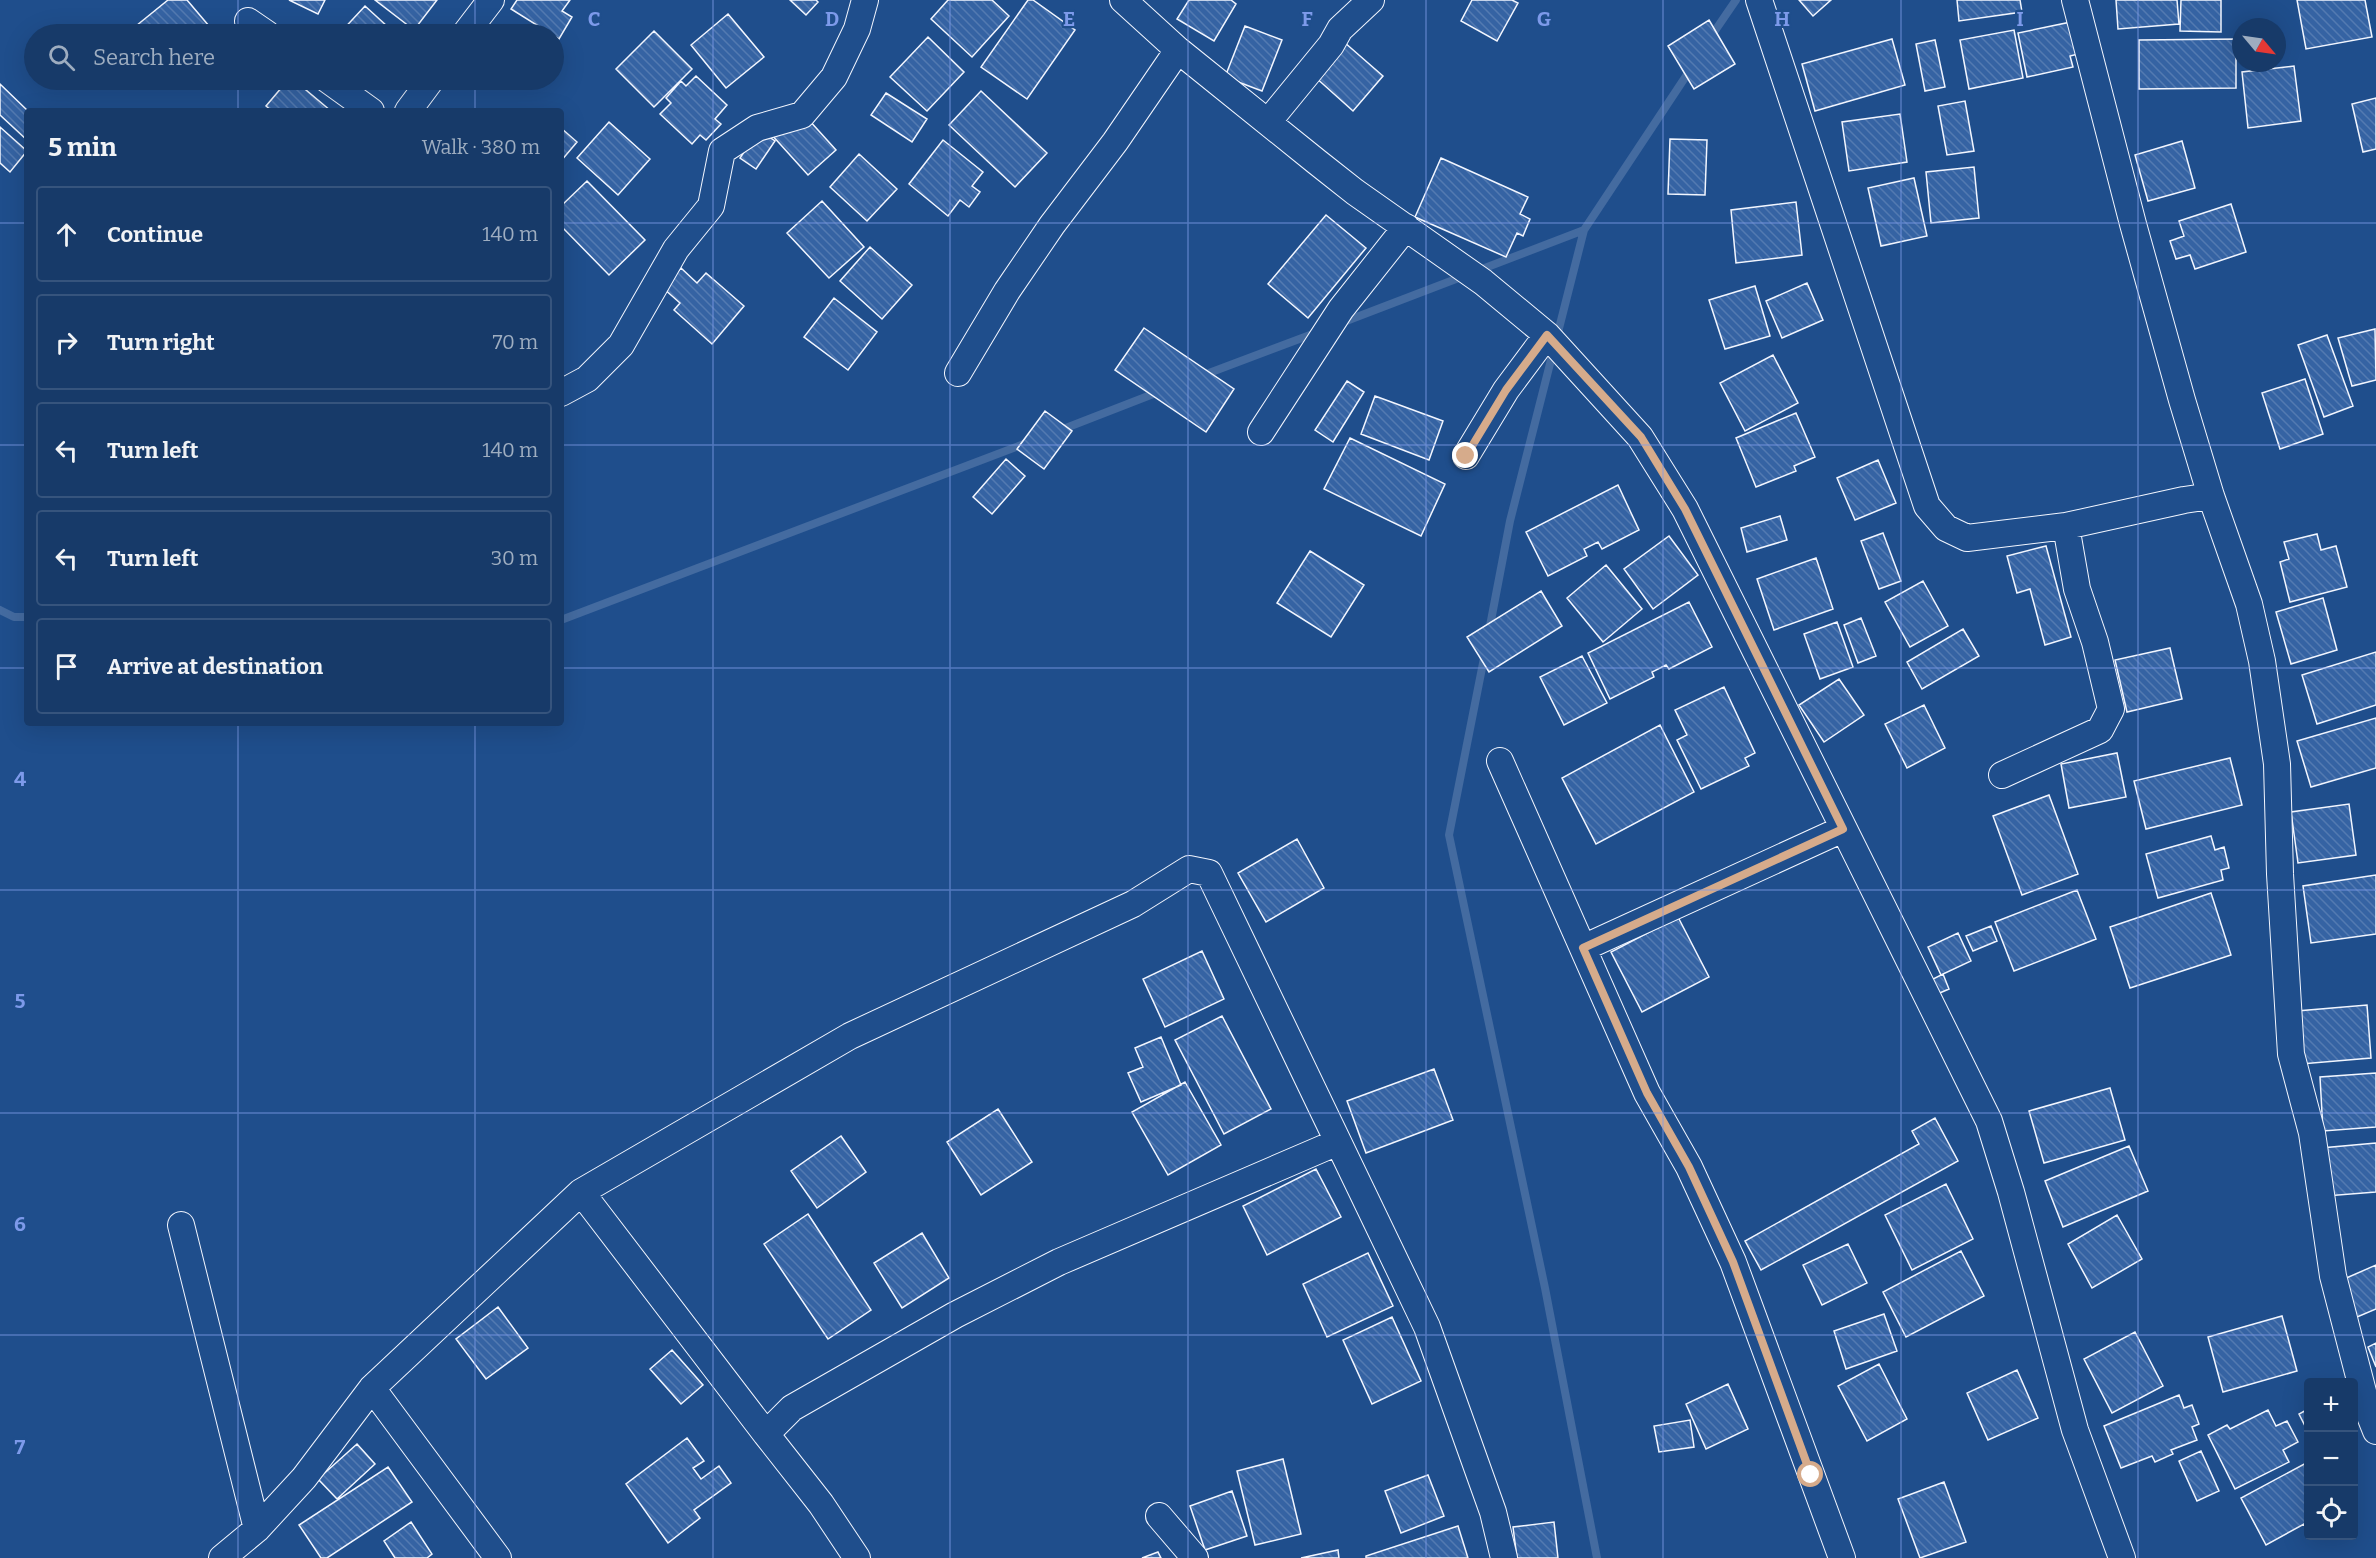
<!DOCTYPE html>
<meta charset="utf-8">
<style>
body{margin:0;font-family:Bitter,serif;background:#20416f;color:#f1f3f6}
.controls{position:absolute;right:18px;bottom:18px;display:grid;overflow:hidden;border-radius:6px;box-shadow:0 6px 24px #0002}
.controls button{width:54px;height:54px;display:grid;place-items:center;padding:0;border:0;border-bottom:2px solid #36547d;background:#173a69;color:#f1f3f6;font:30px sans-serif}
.compass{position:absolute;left:2232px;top:18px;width:54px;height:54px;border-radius:50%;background:#173a69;box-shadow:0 6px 24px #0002;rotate:119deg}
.stop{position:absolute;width:18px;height:18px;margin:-14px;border:4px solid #d6ab8b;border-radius:50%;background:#fff}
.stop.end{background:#d6ab8b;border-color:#fff;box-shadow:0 2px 6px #0008}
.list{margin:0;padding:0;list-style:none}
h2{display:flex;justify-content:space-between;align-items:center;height:78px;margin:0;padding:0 24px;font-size:26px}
h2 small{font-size:20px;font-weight:400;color:#9eadc0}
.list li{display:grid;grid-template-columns:39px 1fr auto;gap:18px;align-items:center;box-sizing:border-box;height:96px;margin:0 12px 12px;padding:0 12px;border:2px solid #36547d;border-radius:6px}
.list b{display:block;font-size:22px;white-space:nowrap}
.list em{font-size:20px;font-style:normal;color:#9eadc0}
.icon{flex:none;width:33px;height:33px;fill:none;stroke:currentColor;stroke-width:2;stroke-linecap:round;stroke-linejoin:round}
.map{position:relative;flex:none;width:2376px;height:1558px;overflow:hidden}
.search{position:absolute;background:#173a69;box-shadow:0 6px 24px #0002;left:24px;top:24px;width:540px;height:66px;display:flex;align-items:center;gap:15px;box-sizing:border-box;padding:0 21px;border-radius:33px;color:#9eadc0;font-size:22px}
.panel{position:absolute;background:#173a69;box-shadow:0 6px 24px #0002;left:24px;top:108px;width:540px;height:618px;border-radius:6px}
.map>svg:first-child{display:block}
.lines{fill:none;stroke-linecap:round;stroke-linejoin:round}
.stream{stroke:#446ba0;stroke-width:8}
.building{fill:url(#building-back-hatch);stroke:#f2f6ff;stroke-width:1.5}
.minor-casing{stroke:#f2f6ff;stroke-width:28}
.minor{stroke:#1f4e8c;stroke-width:26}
.route{stroke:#d6ab8b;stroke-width:8}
.grid{fill:none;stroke:#7d9aea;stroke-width:1.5;stroke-opacity:0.55}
.grid-label{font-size:20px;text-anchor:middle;font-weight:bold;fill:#7d9aea;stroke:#1f4e8c;stroke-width:4.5;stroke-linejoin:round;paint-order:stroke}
</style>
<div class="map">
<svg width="2376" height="1558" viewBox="0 0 2376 1558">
<defs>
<pattern id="building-back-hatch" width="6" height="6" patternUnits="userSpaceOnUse" patternTransform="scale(1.5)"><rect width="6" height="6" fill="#3563a3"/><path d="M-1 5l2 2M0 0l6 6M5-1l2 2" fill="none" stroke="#537ab1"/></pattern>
</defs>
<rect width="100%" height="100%" fill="#1f4e8c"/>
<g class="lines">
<!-- stream -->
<path class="stream" d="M 1710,38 L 1736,0
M 1341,323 L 1584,230
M 1201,376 L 1318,332
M 1058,431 L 1161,391
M 0,610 L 14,617 L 27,617
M 561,620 L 1029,442
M 1489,631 L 1510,521 L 1584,230 L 1692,67
M 1485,653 L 1449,835 L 1545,1288 L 1597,1558"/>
</g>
<!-- building -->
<path class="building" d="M 168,0 L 187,0 L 209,26 L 199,34 L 135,34 L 131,30 Z
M 289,0 L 325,0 L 318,14 Z
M 375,0 L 437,0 L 414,30 Z
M 517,0 L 570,0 L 562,11 L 572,17 L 559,39 L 511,9 Z
M 790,0 L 816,0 L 818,2 L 806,15 Z
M 948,0 L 992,0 L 1009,16 L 972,57 L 931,19 Z
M 1028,0 L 1033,0 L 1075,30 L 1027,99 L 981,67 Z
M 1189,0 L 1231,0 L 1236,4 L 1214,41 L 1177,19 Z
M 1472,0 L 1512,0 L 1518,3 L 1497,41 L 1461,21 Z
M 1799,0 L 1831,0 L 1813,16 Z
M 1957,0 L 2020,0 L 2022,12 L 1959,21 Z
M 2116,0 L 2177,0 L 2179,24 L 2118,29 Z
M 2181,0 L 2221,0 L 2221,32 L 2180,31 Z
M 2297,0 L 2365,0 L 2372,37 L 2306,49 Z
M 365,6 L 387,26 L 380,34 L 339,34 Z
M 728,14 L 764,57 L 726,88 L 691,45 Z
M 1709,20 L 1735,64 L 1694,89 L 1668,46 Z
M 2071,22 L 2078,54 L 2070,56 L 2073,67 L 2027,77 L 2018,33 Z
M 1245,26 L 1282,40 L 1262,91 L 1225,77 Z
M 2014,30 L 2023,78 L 1969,89 L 1960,40 Z
M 654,31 L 692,69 L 654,107 L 616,69 Z
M 928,37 L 964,72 L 927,111 L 890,77 Z
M 1892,39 L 1905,85 L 1815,111 L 1802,64 Z
M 2236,39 L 2236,88 L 2139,89 L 2139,40 Z
M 1935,40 L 1945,87 L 1925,91 L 1916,44 Z
M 1344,42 L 1383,76 L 1353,111 L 1314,76 Z
M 2294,66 L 2301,121 L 2248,128 L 2242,72 Z
M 696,76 L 727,105 L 715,119 L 721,124 L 706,140 L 700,135 L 692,144 L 660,114 L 671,103 L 666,98 L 681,81 L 686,86 Z
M 288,80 L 294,80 L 331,111 L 272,111 L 266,106 Z
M 0,84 L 28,111 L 27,140 L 0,115 Z
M 981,91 L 1047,153 L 1015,187 L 949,125 Z
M 886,93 L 927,119 L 912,142 L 871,115 Z
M 2376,98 L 2376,149 L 2363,152 L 2352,104 Z
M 1965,101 L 1974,151 L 1947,155 L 1938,106 Z
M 799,109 L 836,150 L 808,175 L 771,134 Z
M 1900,114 L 1907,162 L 1849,171 L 1842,122 Z
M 609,122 L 650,159 L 618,195 L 577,158 Z
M 0,127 L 27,151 L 10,172 L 0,163 Z
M 561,128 L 577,142 L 561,161 Z
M 759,130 L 775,141 L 756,169 L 740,158 Z
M 1670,139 L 1707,140 L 1705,195 L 1668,194 Z
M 943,140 L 983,172 L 972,186 L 980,192 L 969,207 L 960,200 L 948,216 L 909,184 Z
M 2182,141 L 2195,188 L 2148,201 L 2135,155 Z
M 859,154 L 897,189 L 867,221 L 830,187 Z
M 1441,158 L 1528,197 L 1520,214 L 1530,219 L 1523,236 L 1517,233 L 1506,257 L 1415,217 Z
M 1974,167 L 1979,218 L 1931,223 L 1926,172 Z
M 1914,178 L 1927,236 L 1881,246 L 1868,188 Z
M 587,181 L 645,240 L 609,275 L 561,226 L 561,206 Z
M 822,201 L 864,247 L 829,278 L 787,233 Z
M 1796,202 L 1802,255 L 1736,263 L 1731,210 Z
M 2231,204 L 2246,252 L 2195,269 L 2190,255 L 2176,259 L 2170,241 L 2184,236 L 2179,221 Z
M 1326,215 L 1366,248 L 1308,318 L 1268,284 Z
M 870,247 L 912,285 L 882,319 L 840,281 Z
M 681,268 L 697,283 L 706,273 L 744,306 L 712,344 L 674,310 L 680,303 L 663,288 Z
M 1807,283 L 1823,320 L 1782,338 L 1766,301 Z
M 1755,286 L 1770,336 L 1725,349 L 1709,300 Z
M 834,298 L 877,332 L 848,370 L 804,337 Z
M 1144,328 L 1234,389 L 1206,432 L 1115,370 Z
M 2375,329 L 2376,380 L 2352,386 L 2338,338 Z
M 2327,335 L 2353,406 L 2324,417 L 2298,345 Z
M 1773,355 L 1798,403 L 1745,431 L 1720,383 Z
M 2305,379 L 2323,434 L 2280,449 L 2262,393 Z
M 1347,381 L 1364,392 L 1333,442 L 1315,430 Z
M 1375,396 L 1443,421 L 1429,460 L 1361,434 Z
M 1045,411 L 1072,431 L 1044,469 L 1017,449 Z
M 1796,413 L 1815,457 L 1794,466 L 1796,471 L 1756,487 L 1736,438 Z
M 1350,438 L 1445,484 L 1421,536 L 1324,489 Z
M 1006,459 L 1025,476 L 992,514 L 973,497 Z
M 1878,460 L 1896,503 L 1855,520 L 1837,478 Z
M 1618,485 L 1639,530 L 1602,549 L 1598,542 L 1584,549 L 1587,556 L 1548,576 L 1526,532 Z
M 1780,516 L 1787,540 L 1747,552 L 1741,528 Z
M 1883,533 L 1901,581 L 1879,589 L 1861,541 Z
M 2317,534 L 2321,550 L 2336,546 L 2347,587 L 2290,602 L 2280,562 L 2289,559 L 2284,542 Z
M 1669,536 L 1698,575 L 1653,609 L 1624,569 Z
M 2046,546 L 2071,637 L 2045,645 L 2030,589 L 2017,593 L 2007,556 Z
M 1310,551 L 1364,585 L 1331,637 L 1277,603 Z
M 1816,558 L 1833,609 L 1774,630 L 1757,579 Z
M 1606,565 L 1642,609 L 1603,642 L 1567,598 Z
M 1923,581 L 1948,626 L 1910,647 L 1885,602 Z
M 1541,591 L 1562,626 L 1489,672 L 1467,637 Z
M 2323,598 L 2337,650 L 2291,664 L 2276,612 Z
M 1689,602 L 1712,647 L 1669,669 L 1666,665 L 1652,672 L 1654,677 L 1610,699 L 1588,653 Z
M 1861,618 L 1876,656 L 1858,663 L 1844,625 Z
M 1837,622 L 1853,667 L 1820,679 L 1804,634 Z
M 1963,629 L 1979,656 L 1922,689 L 1907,662 Z
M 2170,648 L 2182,699 L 2127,712 L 2115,660 Z
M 2376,652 L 2376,705 L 2317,724 L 2302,675 Z
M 1582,656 L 1607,703 L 1564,725 L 1540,677 Z
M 1839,679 L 1864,715 L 1824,742 L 1799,705 Z
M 1724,687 L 1755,753 L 1745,758 L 1749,766 L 1701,789 L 1677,740 L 1687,735 L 1675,710 Z
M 1924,705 L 1945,748 L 1907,768 L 1885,724 Z
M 2376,718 L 2376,768 L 2311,787 L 2297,741 Z
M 1660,725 L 1694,792 L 1596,844 L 1562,778 Z
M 2117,753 L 2126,797 L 2069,808 L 2061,764 Z
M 2230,758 L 2242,805 L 2146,829 L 2134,781 Z
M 2049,795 L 2078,874 L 2022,895 L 1993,816 Z
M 2349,804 L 2356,855 L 2298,863 L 2291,812 Z
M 2211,836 L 2215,850 L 2224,847 L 2229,868 L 2221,870 L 2223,880 L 2158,898 L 2146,854 Z
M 1297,839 L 1324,888 L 1266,922 L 1238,873 Z
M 2376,875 L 2376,934 L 2311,943 L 2303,886 Z
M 2077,890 L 2096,939 L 2014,971 L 1995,922 Z
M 2211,893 L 2231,955 L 2130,988 L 2110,927 Z
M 1678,917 L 1709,977 L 1642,1012 L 1611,952 Z
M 1991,926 L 1997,941 L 1973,951 L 1966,936 Z
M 1958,933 L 1971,961 L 1941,975 L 1928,947 Z
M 1202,951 L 1224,999 L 1165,1027 L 1143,979 Z
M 1943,974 L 1949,989 L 1935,995 L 1929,981 Z
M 2367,1005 L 2371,1058 L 2301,1064 L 2297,1011 Z
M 1222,1016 L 1271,1109 L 1224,1134 L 1175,1040 Z
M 1161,1037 L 1181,1085 L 1141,1102 L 1128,1073 L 1143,1067 L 1135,1048 Z
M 1434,1069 L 1453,1120 L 1366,1153 L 1347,1101 Z
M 2376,1073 L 2376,1127 L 2323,1131 L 2320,1077 Z
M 1185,1082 L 1221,1145 L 1168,1175 L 1132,1112 Z
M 2110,1088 L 2125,1140 L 2044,1163 L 2029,1111 Z
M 998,1109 L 1032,1162 L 981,1195 L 947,1142 Z
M 1935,1118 L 1958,1161 L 1761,1270 L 1745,1241 L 1919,1144 L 1912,1131 Z
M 841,1136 L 866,1172 L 817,1208 L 791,1171 Z
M 2376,1143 L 2376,1192 L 2326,1196 L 2321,1148 Z
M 2129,1146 L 2148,1191 L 2063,1227 L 2045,1181 Z
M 1316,1169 L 1341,1217 L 1267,1255 L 1243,1206 Z
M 1946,1184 L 1973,1239 L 1912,1270 L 1885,1215 Z
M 808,1214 L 871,1310 L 828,1339 L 764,1244 Z
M 2117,1215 L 2142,1259 L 2092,1288 L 2068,1244 Z
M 922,1233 L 949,1278 L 902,1308 L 874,1263 Z
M 1848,1244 L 1867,1283 L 1822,1305 L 1803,1265 Z
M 1961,1251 L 1984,1296 L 1906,1337 L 1883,1292 Z
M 1368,1253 L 1393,1306 L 1327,1337 L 1303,1284 Z
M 2376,1265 L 2376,1309 L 2350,1320 L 2335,1283 Z
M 498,1307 L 528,1348 L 486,1379 L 456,1339 Z
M 1884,1314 L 1897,1351 L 1846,1369 L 1834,1331 Z
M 2282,1316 L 2297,1371 L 2223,1392 L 2208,1337 Z
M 1392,1317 L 1421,1381 L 1372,1404 L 1343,1340 Z
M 2135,1332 L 2163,1386 L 2112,1413 L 2084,1359 Z
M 2376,1343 L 2376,1367 L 2368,1347 Z
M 672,1350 L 703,1385 L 681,1404 L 650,1369 Z
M 1879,1364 L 1907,1419 L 1867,1441 L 1838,1386 Z
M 2017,1370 L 2038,1418 L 1988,1440 L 1967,1393 Z
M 1728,1384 L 1748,1429 L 1706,1449 L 1686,1404 Z
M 2179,1395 L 2184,1408 L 2192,1405 L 2199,1424 L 2192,1427 L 2197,1440 L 2171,1450 L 2173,1454 L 2155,1462 L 2152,1456 L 2121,1468 L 2104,1426 Z
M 2308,1409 L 2308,1432 L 2299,1414 Z
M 2268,1410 L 2276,1426 L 2287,1421 L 2298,1442 L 2283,1450 L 2289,1462 L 2235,1489 L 2208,1435 L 2227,1425 L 2230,1429 Z
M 1690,1420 L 1694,1447 L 1659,1452 L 1654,1426 Z
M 687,1438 L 704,1461 L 693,1468 L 701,1479 L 719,1466 L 731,1483 L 694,1510 L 700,1518 L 668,1543 L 626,1484 Z
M 357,1444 L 375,1464 L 337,1499 L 318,1479 Z
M 2201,1451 L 2219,1491 L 2197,1501 L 2179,1461 Z
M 1283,1459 L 1301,1534 L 1255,1545 L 1237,1471 Z
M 2308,1462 L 2308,1529 L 2304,1524 L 2266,1545 L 2241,1498 Z
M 388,1467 L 412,1502 L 327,1558 L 321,1558 L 299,1525 Z
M 1428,1475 L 1444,1516 L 1401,1533 L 1385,1491 Z
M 1944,1482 L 1966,1542 L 1920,1558 L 1898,1499 Z
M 1232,1491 L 1247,1536 L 1205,1550 L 1190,1506 Z
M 411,1522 L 432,1554 L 427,1558 L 395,1558 L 384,1541 Z
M 1554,1522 L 1558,1558 L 1517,1558 L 1513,1527 Z
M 1458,1526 L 1468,1558 L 1366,1558 L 1366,1556 Z
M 1338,1550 L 1339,1558 L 1301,1558 Z
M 1158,1552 L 1161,1558 L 1142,1558 Z"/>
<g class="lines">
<defs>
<path id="minor" d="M 1123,0 L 1178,50 L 1317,162 L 1355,192 L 1483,282 L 1547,335 L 1640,437 L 1685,509 L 1989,1121 L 2011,1192 L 2075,1430 L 2122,1558
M 1759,0 L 1927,506 L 1946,528 L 1967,538 L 2066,526 L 2184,500 L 2211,496
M 2075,0 L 2133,224 L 2182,400 L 2211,496 L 2249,604 L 2262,661 L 2277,764 L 2280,874 L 2291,1054 L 2312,1133 L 2333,1276 L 2368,1411 L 2376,1431
M 248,21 L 267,34
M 465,34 L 491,0
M 328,80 L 371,111
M 408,111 L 431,80
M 1268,122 L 1331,45 L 1340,29 L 1371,0
M 958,373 L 1007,291 L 1052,225 L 1115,142 L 1178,50
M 561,393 L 587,379 L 621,345 L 676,249 L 711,206 L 722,151 L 757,128 L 802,115 L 834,77 L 857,29 L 865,0
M 1261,432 L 1341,309 L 1406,227
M 1466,456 L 1506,390 L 1547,335
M 1500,761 L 1647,1093 L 1689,1167 L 1733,1262 L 1842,1558
M 2002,775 L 2100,730 L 2111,709 L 2095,642 L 2077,589 L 2066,526
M 1583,948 L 1843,829
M 581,1192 L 766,1434
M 181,1225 L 257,1529
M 372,1388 L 498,1558
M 1159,1516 L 1195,1558
M 222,1558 L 257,1529 L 304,1478 L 372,1388 L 581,1192 L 850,1036 L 1133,904 L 1189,869 L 1209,873 L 1427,1327 L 1493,1512 L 1504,1558
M 857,1558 L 821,1504 L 766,1434 L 792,1408 L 955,1315 L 1059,1262 L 1338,1142"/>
</defs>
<!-- minor casing -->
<use href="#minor" class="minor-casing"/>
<!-- minor -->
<use href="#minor" class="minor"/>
</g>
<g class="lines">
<!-- route -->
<path class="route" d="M 1466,456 L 1506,390 L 1547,335 L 1641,437 L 1685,509 L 1843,829 L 1583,948 L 1647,1093 L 1689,1167 L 1733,1262 L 1811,1475"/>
</g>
<!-- grid -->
<path class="grid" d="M 238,0 L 238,34M 475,0 L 475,34M 713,0 L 713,1558M 950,0 L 950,1558M 1188,0 L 1188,1558M 1426,0 L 1426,1558M 1663,0 L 1663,1558M 1901,0 L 1901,1558M 2138,0 L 2138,1558M 238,80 L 238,111M 475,80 L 475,111M 0,223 L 27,223M 561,223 L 2376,223M 0,445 L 27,445M 561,445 L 2376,445M 0,668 L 27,668M 561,668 L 2376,668M 238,723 L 238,1558M 475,723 L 475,1558M 0,890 L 2376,890M 0,1113 L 2376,1113M 0,1335 L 2376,1335"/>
<g class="grid-label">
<text x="594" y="26">C</text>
<text x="832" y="26">D</text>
<text x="1069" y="26">E</text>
<text x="1307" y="26">F</text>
<text x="1544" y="26">G</text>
<text x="1782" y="26">H</text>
<text x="2020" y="26">I</text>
<text x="20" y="786">4</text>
<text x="20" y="1008">5</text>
<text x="20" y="1231">6</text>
<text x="20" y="1454">7</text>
</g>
</svg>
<div class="controls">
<button>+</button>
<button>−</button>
<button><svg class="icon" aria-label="locate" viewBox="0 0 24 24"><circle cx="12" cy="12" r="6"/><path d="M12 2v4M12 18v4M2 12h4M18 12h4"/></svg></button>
</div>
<svg class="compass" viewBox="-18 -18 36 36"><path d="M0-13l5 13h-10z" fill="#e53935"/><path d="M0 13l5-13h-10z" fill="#9eadc0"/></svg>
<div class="stop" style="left:1811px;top:1475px"></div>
<div class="stop end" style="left:1466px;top:456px"></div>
<div class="search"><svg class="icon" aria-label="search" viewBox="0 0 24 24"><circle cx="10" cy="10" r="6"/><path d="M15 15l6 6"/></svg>Search here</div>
<section class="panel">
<h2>5 min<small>Walk · 380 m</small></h2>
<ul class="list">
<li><svg class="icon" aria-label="ahead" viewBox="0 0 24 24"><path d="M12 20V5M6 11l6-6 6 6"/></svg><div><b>Continue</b></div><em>140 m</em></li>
<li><svg class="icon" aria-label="right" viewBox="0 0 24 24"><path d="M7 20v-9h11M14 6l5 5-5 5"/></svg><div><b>Turn right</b></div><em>70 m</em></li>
<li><svg class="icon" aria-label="left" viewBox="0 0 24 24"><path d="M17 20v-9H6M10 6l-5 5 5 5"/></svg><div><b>Turn left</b></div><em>140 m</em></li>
<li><svg class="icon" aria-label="left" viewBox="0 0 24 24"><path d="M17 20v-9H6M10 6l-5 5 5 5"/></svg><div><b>Turn left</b></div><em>30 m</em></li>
<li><svg class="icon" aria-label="arrive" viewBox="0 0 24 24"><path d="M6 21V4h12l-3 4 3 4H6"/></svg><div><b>Arrive at destination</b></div></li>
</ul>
</section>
</div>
